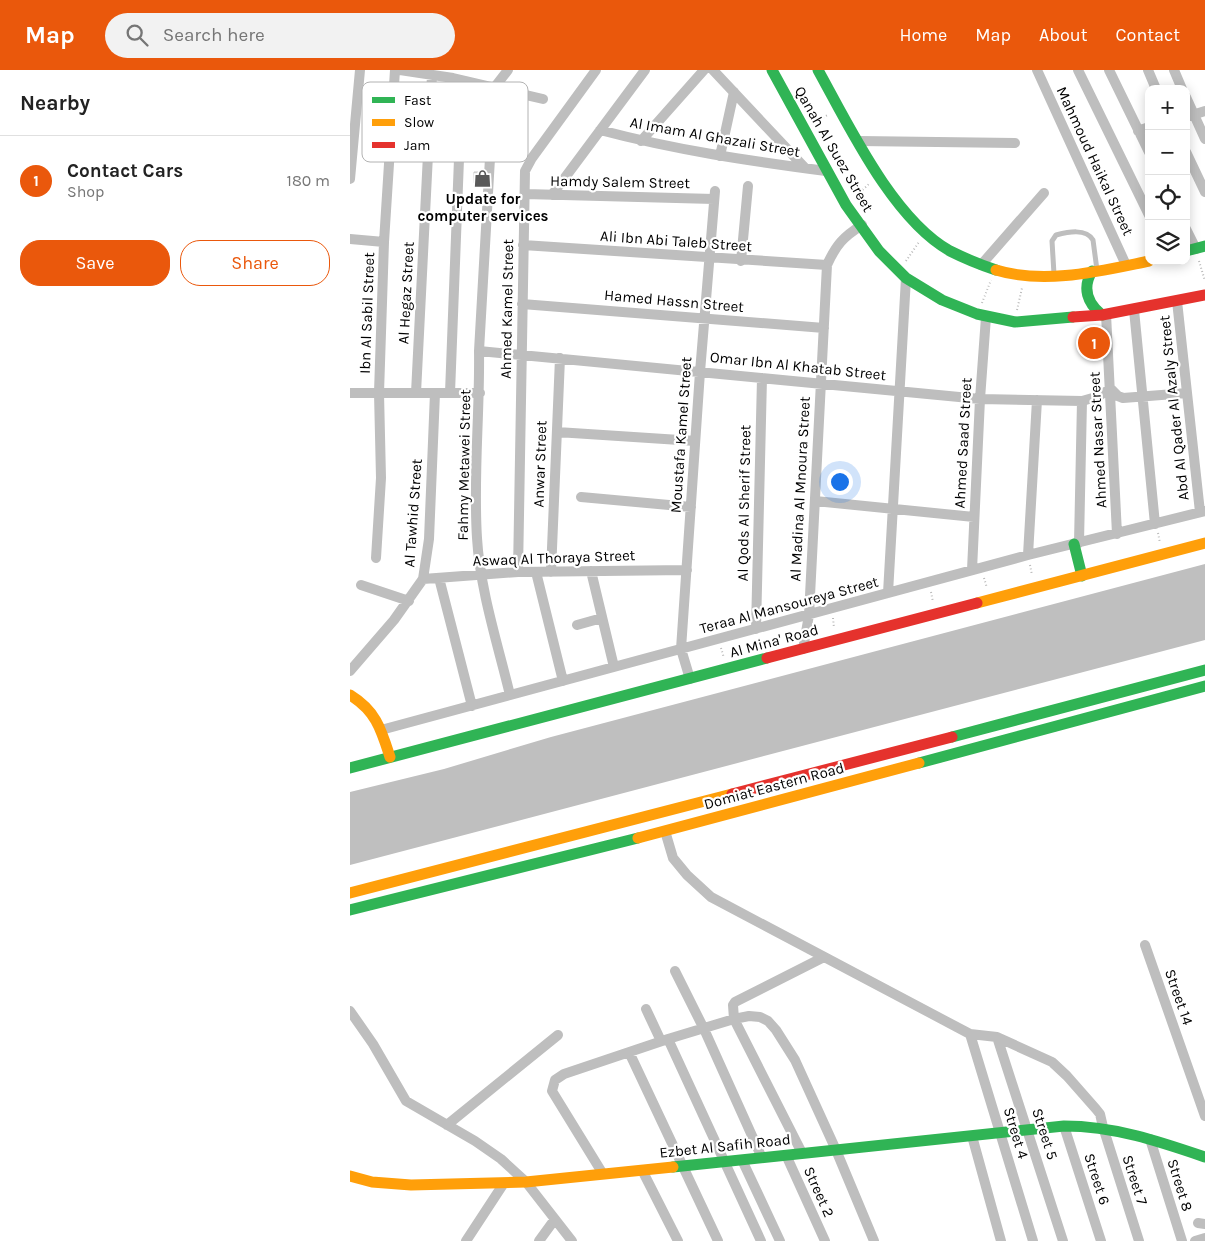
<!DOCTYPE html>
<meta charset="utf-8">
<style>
body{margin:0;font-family:Karla,sans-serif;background:#f2f2f2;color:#222}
.controls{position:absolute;right:15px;top:15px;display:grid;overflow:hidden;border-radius:10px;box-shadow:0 2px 12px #0003}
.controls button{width:45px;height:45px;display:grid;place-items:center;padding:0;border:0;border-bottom:1px solid #e0e0e0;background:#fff;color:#222;font:25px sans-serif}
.you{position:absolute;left:489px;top:411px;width:18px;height:18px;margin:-12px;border:4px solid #fff;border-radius:50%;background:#1a73e8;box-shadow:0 0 0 8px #1a73e833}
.badge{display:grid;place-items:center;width:32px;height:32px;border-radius:50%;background:#ea580c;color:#fff;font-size:16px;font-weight:700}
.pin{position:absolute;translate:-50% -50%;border:2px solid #fff;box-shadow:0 1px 5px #0006}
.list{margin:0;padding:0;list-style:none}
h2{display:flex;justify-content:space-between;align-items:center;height:65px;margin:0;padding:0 20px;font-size:21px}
h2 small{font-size:16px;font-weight:400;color:#767676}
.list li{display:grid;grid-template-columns:32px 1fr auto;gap:15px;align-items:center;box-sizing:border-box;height:90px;padding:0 20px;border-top:1px solid #e0e0e0}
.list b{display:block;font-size:19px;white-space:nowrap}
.list p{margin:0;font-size:16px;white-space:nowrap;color:#767676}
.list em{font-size:16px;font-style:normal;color:#767676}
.actions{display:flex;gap:10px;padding:15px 20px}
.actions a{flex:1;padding:11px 0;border:1px solid #ea580c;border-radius:20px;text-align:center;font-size:18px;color:#ea580c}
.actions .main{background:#ea580c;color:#fff}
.icon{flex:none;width:28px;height:28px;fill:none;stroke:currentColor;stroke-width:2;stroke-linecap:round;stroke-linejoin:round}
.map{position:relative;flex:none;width:855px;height:1171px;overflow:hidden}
header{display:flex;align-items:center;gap:30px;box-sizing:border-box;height:70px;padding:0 25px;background:#ea580c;color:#fff}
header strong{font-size:24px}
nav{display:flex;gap:28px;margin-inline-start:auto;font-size:18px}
.search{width:350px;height:45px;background:#f2f2f2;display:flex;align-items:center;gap:12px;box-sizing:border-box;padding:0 18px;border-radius:28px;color:#767676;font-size:19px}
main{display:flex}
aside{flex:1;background:#fff}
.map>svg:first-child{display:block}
.water{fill:#bfbfbf}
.building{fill:#dfdfdf;stroke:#c7c7c7}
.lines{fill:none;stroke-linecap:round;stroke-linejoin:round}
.path{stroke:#b9b9b9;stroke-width:2;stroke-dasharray:1 2.5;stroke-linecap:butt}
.lane{stroke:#bebebe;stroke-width:5}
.street{stroke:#bebebe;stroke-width:10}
.fast{stroke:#30b455;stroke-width:11}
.slow{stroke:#ff9f0a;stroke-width:11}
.jam{stroke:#e5322d;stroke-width:11}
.labels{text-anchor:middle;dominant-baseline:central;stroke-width:4.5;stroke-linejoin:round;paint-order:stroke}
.street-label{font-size:15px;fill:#000;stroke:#fff}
.poi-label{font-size:15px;font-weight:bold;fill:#000;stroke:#fff}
.key{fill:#fff;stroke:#b2b2b2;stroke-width:1}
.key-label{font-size:14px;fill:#000}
</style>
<header>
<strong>Map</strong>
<div class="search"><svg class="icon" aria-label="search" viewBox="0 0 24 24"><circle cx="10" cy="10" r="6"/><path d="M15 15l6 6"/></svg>Search here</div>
<nav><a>Home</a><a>Map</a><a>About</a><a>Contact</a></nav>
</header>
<main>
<aside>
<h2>Nearby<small></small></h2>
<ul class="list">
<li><span class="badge">1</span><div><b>Contact Cars</b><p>Shop</p></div><em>180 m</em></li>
</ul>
<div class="actions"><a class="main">Save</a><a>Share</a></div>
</aside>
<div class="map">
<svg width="855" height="1171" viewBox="0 0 855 1171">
<rect width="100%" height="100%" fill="#fff"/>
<!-- water -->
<path class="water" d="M 855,494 L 855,570 L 0,795 L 0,722 L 94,699 L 201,667 Z"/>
<!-- building -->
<path class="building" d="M 124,102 L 132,102 L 132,113 L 124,113 Z"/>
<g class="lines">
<!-- path -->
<path class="path" d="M 464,53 L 479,44
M 505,127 L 520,113
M 556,191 L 569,172
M 849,191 L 855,211
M 632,233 L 641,210
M 667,240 L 672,218
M 808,463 L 810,473
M 680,495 L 682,505
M 634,508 L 637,518
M 581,522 L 583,532
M 483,548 L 484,558
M 409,568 L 411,578
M 371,578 L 374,588"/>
<!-- lane -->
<path class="lane" d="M 704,204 L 702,171 L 706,165 C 718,162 736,158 743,170 L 747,200"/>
<!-- street -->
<path class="street" d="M 50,0 L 103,8 L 193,29
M 158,0 L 144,18 L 129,281 C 130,343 123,406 127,468 C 130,520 148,575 160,625
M 363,0 L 455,98
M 687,0 L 776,195
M 728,0 L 799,145
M 759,0 L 799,82
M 798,0 L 806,19
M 824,0 L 832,19
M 836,27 L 855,69
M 836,47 L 855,41
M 250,60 C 325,80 400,91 476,101
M 788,61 L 799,57
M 291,71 L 354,0
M 509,71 L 665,73
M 836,82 L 855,122
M 370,86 L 384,22
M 0,109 L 10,0
M 175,124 L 364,129
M 202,125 L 295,0
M 836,159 L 846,179
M 0,169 L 34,172
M 173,175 L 477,195
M 391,191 L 398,116
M 631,195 L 694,123
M 827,231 L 850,442
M 172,234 L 474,258
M 784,240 L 805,454
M 756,244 L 767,464
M 129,281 L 630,329 L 732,331 L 746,327 L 761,319 L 768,326 L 773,328 L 837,323
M 0,323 L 130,323
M 66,323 L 82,5
M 100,323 L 112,11
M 207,362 L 345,371
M 231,427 L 341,437
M 465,431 L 624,447
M 729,473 L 732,331
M 678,485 L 687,330
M 26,488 L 31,408 L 29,323 L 34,172 L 45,0
M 622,500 L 630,329 L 636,247
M 241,501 L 264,597
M 168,502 L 175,101 L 182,88 L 246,0
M 186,502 L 213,611
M 201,502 L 210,288
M 89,508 L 122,636
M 73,509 L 168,502 L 337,500
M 11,515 L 59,531
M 538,523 L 556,208
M 227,555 L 252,548
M 406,559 L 412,308
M 453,579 L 459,545 L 477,195 C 486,175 493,167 512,155
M 0,601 L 44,550 L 73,509 L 79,469 L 85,323
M 340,609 L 331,579 L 350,302 L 365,121
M 31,660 L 678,485 L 855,441
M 315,761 L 323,788 L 337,805 L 361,827 L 620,964 L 647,967 L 702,992 L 717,1006 L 746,1039 L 750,1044 L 753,1057 L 789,1171
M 795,875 L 855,1046
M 325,901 L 354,959 L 412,1088
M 296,939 L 311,971
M 0,941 L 23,974 L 56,1031 L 125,1071 L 151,1089 L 176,1112 L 222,1171
M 620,964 L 683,1171
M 647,967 L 713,1171
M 318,969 L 411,1171
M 279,982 L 368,1171
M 97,1055 L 208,965
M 714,1056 L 751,1171
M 622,1066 L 651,1171
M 800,1069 L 832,1171
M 452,1083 L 384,949 L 383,935 L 385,932 L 474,887
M 436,1085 L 475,1171
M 392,1090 L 430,1171
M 292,1100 L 328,1171
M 253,1104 L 202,1021 L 205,1010 L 214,1004 L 318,969 L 384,949 L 399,946 L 410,947 L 418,951 L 426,960 L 445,990 L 486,1080 L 524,1171
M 848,1153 L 855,1154
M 116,1171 L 154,1113
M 189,1171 L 205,1149
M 845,1171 L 855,1168"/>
<!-- fast -->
<path class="fast" d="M 422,0 L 496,135 L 529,181 L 556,208 L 592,230 L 627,244 L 665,252 L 723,247
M 468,0 C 499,56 543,149 600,181 C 614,188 631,195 646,200
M 836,181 L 855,176
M 742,201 C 732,218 737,233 752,245
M 724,474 L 732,506
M 602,667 L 855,600
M 569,693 L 855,616
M 0,698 L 417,588
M 0,840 L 288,768
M 323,1097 L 714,1056 C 764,1056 808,1071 855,1087"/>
<!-- slow -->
<path class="slow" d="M 646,200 C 695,215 750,201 799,191
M 627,533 L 855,473
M 0,625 C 26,641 31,659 40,687
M 288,768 L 569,693
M 0,823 L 382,724
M 0,1106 L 22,1112 L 61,1115 L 176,1112 L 323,1097"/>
<!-- jam -->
<path class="jam" d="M 723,247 L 752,245 L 855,225
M 417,588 L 627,533
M 382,724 L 602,667"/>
</g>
<!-- icons -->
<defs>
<symbol id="shop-bare" viewBox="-9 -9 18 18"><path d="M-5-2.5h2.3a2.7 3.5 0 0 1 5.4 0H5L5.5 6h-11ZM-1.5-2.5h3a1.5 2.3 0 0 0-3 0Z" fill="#595959" stroke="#fff" stroke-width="2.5" paint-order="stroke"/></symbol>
</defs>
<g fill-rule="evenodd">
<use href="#shop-bare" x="120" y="96" width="25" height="25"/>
</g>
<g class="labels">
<!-- street labels -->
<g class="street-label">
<text transform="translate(365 67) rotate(10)">Al Imam Al Ghazali Street</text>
<text transform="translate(484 79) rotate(60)">Qanah Al Suez Street</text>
<text transform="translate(745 91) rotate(65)">Mahmoud Haikal Street</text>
<text transform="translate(270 112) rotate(1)">Hamdy Salem Street</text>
<text transform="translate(326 171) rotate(4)">Ali Ibn Abi Taleb Street</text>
<text transform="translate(56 223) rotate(-87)">Al Hegaz Street</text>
<text transform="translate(324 231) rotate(5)">Hamed Hassn Street</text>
<text transform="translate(157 239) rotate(-89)">Ahmed Kamel Street</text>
<text transform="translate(17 243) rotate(-88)">Ibn Al Sabil Street</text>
<text transform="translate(448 296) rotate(6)">Omar Ibn Al Khatab Street</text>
<text transform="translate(824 338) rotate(-96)">Abd Al Qader Al Azaly Street</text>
<text transform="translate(331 365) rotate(-86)">Moustafa Kamel Street</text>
<text transform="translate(748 370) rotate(-93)">Ahmed Nasar Street</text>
<text transform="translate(613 373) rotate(-87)">Ahmed Saad Street</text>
<text transform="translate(190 394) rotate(-88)">Anwar Street</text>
<text transform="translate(114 395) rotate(-89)">Fahmy Metawei Street</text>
<text transform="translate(450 419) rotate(-87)">Al Madina Al Mnoura Street</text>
<text transform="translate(394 433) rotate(-89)">Al Qods Al Sherif Street</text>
<text transform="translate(63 443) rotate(-86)">Al Tawhid Street</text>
<text transform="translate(204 488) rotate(-2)">Aswaq Al Thoraya Street</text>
<text transform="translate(439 535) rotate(-15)">Teraa Al Mansoureya Street</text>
<text transform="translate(424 571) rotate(-15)">Al Mina' Road</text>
<text transform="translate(424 716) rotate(-15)">Domiat Eastern Road</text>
<text transform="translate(829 927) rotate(71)">Street 14</text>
<text transform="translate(666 1063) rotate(73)">Street 4</text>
<text transform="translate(695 1064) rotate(72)">Street 5</text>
<text transform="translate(375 1076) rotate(-6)">Ezbet Al Safih Road</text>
<text transform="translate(747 1109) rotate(72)">Street 6</text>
<text transform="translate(785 1110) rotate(72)">Street 7</text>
<text transform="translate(830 1115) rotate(73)">Street 8</text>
<text transform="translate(469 1122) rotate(66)">Street 2</text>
</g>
<!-- poi labels -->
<g class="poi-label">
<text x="133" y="129">Update for<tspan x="133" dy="17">computer services</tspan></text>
</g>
</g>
<!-- legend -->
<rect x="12" y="12" width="166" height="80" rx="8" class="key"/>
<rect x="22" y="27" width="23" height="6" fill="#30b455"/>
<rect x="22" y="49" width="23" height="7" fill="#ff9f0a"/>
<rect x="22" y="72" width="23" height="6" fill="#e5322d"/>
<g class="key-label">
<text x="54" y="35">Fast</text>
<text x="54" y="57">Slow</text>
<text x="54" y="80">Jam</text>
</g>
</svg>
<div class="controls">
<button>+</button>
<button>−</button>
<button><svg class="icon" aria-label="locate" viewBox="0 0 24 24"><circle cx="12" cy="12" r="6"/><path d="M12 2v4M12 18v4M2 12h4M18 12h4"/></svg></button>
<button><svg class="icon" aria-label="layers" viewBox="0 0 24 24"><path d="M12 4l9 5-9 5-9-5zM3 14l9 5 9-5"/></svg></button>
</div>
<div class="you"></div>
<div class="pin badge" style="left:744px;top:273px">1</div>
</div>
</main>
